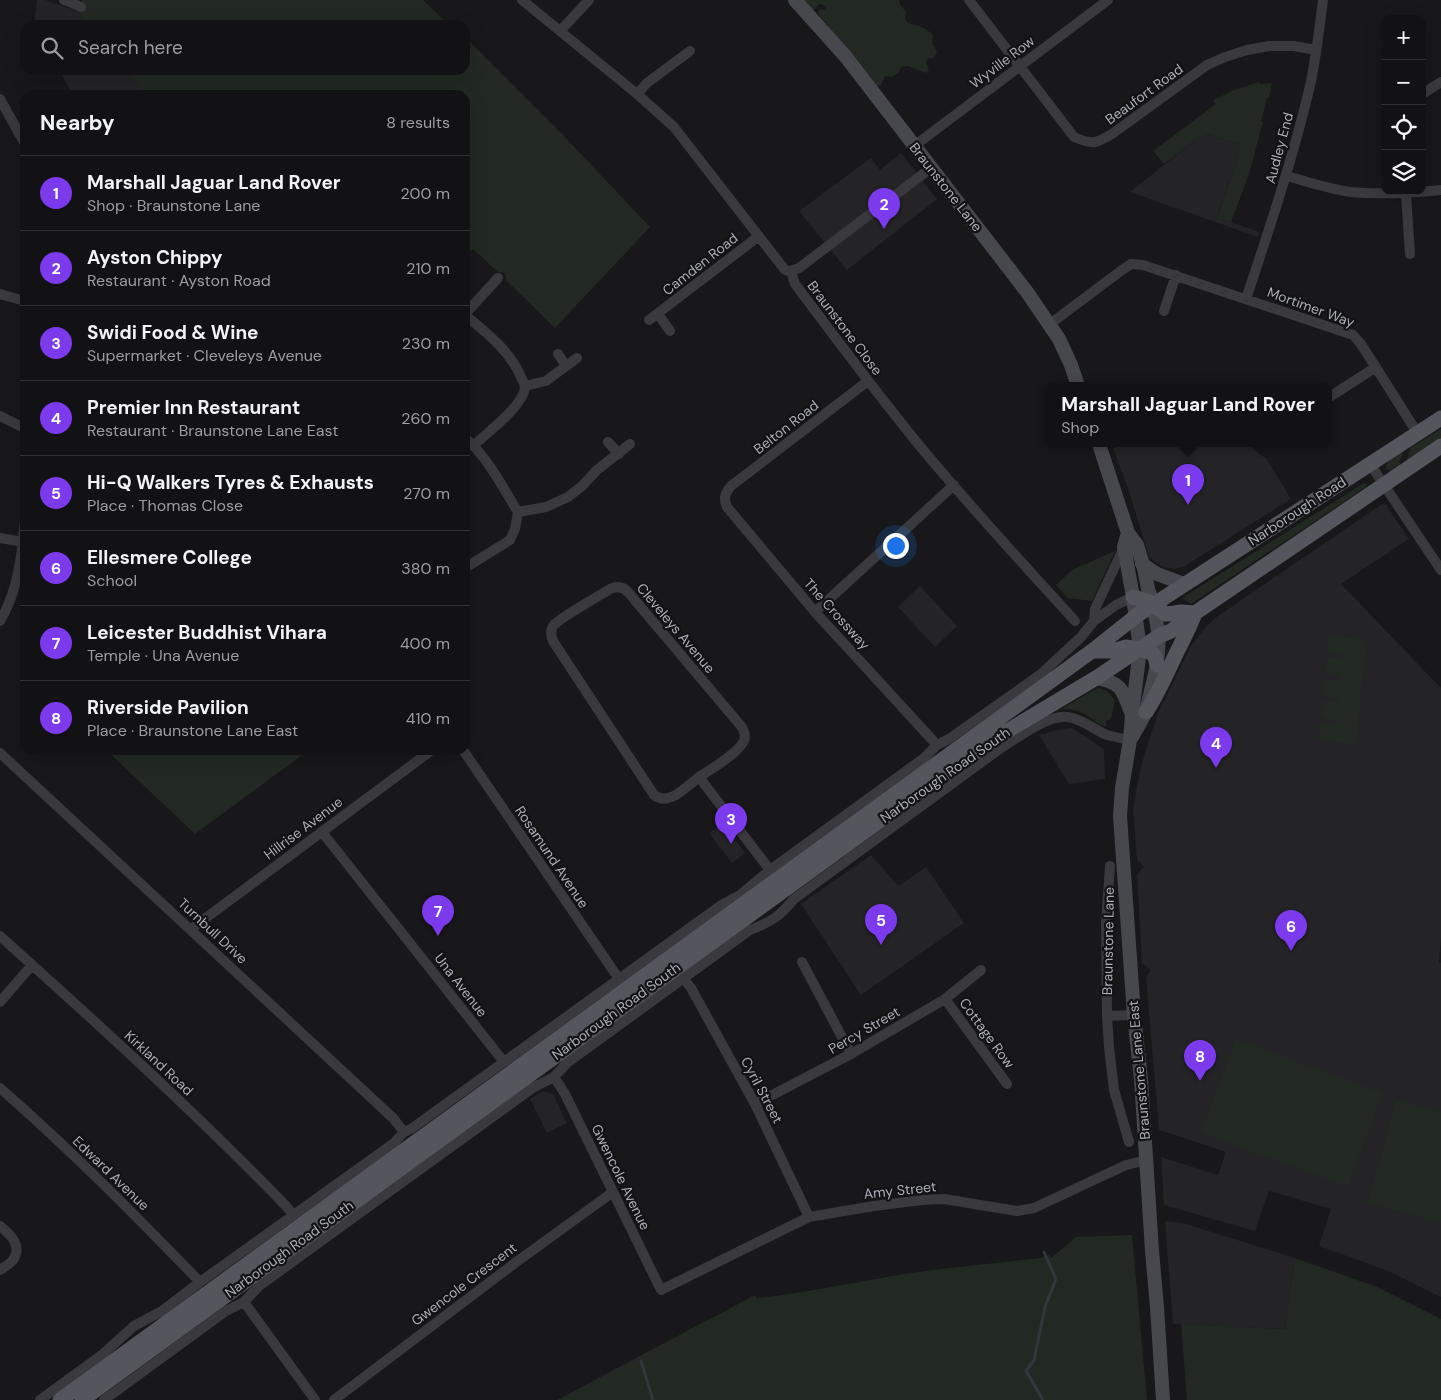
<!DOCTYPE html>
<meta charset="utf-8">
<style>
body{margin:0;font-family:"DM Sans",sans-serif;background:#1f1f21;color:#f1f3f6}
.controls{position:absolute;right:15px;top:15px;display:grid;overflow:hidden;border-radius:10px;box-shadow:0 5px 20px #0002}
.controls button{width:45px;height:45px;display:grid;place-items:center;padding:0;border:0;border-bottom:1px solid #313133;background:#121113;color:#f1f3f6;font:25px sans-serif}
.you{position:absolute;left:895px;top:545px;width:18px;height:18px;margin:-12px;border:4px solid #fff;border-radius:50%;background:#1a73e8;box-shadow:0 0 0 8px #1a73e833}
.badge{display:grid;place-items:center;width:32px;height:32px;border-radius:50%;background:#7c3aed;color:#fff;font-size:16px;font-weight:700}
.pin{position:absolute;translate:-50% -41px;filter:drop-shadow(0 1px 2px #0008)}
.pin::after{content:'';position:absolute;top:26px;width:18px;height:15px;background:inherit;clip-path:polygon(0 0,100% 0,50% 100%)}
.popup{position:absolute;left:1044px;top:382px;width:288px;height:65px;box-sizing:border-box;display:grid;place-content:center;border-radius:10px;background:#121113;filter:drop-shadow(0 1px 4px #0005);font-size:16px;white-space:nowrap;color:#9c9da0}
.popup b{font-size:19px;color:#f1f3f6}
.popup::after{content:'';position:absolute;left:50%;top:100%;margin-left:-10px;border:10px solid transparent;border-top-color:#121113}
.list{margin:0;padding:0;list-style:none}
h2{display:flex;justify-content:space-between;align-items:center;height:65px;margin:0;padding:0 20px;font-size:21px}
h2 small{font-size:16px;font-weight:400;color:#9c9da0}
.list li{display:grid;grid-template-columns:32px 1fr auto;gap:15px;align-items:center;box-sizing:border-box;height:75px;padding:0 20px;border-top:1px solid #313133}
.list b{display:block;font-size:19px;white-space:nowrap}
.list p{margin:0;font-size:16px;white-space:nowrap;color:#9c9da0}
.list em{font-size:16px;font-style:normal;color:#9c9da0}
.icon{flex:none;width:28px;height:28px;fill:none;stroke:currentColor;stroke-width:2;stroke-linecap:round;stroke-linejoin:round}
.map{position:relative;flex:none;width:1441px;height:1400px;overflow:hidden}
.search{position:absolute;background:#121113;box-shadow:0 5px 20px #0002;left:20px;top:20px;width:450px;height:55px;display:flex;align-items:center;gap:12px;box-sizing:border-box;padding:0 18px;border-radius:15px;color:#9c9da0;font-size:19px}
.panel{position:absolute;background:#121113;box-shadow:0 5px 20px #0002;left:20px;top:90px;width:450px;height:665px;border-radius:15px}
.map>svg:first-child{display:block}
.built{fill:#242326}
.green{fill:#222923}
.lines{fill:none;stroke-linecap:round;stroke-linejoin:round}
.stream{stroke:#30373e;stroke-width:3}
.street{stroke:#39393e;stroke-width:10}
.secondary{stroke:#47484e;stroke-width:14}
.primary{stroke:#55565d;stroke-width:15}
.labels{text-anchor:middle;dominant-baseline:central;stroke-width:4.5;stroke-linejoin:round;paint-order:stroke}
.street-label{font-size:14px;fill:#abaeb8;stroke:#131214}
</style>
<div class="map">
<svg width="1441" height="1400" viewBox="0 0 1441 1400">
<rect width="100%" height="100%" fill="#181719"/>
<!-- built -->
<path class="built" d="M 37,0 L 45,0 L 77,11 L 89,25 L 34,25 Z
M 59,70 L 127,70 L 147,95 L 73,95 Z
M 1209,135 L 1239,144 L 1238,157 L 1217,217 L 1259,232 L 1258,237 L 1130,192 L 1199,137 Z
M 901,153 L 937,199 L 847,270 L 799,211 L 871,158 L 880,170 Z
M 1129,444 L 1243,444 L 1253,448 L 1259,454 L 1266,458 L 1291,499 L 1183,567 L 1174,569 L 1164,567 L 1156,563 L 1149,557 L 1128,488 L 1113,448 Z
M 1382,504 L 1386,505 L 1409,539 L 1341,584 L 1441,688 L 1441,938 L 1439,962 L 1441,963 L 1441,1297 L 1391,1272 L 1319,1246 L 1331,1209 L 1269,1191 L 1255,1231 L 1164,1205 L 1161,1157 L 1218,1175 L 1226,1152 L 1159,1130 L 1146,977 L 1151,970 L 1142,963 L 1137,875 L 1144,866 L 1137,860 L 1133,807 L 1142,762 L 1158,713 L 1191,646 L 1205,628 L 1215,618 Z
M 920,586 L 957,626 L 935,647 L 898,607 Z
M 1072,728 L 1104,749 L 1105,779 L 1069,784 L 1039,735 L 1057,730 Z
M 723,824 L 745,853 L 732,863 L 709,833 Z
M 871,855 L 898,886 L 926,867 L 964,923 L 861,995 L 801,904 Z
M 543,1091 L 553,1094 L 567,1123 L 547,1133 L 530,1099 Z
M 1165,1221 L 1183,1223 L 1295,1258 L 1285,1329 L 1173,1324 Z"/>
<!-- green -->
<path class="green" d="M 82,0 L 423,0 L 446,22 L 451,20 L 452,25 L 89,25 L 77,11 Z
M 801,0 L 899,0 L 899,3 L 906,12 L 905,19 L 908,23 C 918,26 926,27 933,35 L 932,43 L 937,52 L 934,58 L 928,59 L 926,62 L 929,70 L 926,73 L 908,66 L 901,67 L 899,72 L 892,77 L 885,76 L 881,85 L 877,86 L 851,52 L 844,47 L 829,32 C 830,23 820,20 818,12 L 820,9 L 825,10 L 826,7 L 821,4 L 817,6 L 815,9 L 809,9 Z
M 465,37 L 563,135 L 650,227 L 555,328 L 507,281 L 505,273 L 498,272 L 473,249 L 465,257 L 465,95 L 147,95 L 130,75 L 127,70 L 465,70 Z
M 1259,82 L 1260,84 L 1272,83 L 1269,98 L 1267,98 L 1261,121 L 1263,122 L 1249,174 L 1231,222 L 1217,218 L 1238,157 L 1239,144 L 1209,135 L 1199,137 L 1164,164 L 1153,151 L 1216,104 L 1213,100 L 1234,90 Z
M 1441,429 L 1441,439 L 1407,461 L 1410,448 Z
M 1401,452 L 1403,454 L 1399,462 L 1401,465 L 1390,471 L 1386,469 C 1385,460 1395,457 1401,452 Z
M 1364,483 L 1367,485 L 1366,487 L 1191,604 L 1182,598 Z
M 1115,551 L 1092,601 L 1068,598 L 1056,585 L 1072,570 Z
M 1328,636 L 1364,639 L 1363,645 L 1367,646 L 1361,692 L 1360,692 L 1359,699 L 1361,699 L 1356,745 L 1319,740 L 1321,723 L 1335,725 L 1335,720 L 1322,718 L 1323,701 L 1337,702 L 1338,698 L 1323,696 L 1325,679 L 1339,681 L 1340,675 L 1325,673 L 1327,657 L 1342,658 L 1342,655 L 1326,653 Z
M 1098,688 L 1107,691 L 1115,700 L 1111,719 L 1106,721 L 1106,726 L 1102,726 C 1087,716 1077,706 1059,710 Z
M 106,750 L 309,750 L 195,834 Z
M 1236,1039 L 1383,1093 L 1348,1187 L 1201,1133 Z
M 1396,1100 L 1441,1112 L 1441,1223 L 1368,1203 Z
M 1132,1235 L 1147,1400 L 557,1400 L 755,1295 L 756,1298 C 808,1293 860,1281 911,1273 C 954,1267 997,1263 1040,1258 L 1050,1255 L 1051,1258 L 1076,1237 Z
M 1295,1258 L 1377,1287 L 1441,1319 L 1441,1400 L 1187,1400 L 1181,1324 L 1285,1329 Z"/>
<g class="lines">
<!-- stream -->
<path class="stream" d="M 641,1361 L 653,1400
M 1043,1400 L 1026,1371 L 1034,1360 L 1045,1307 L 1056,1279 L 1044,1252"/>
<!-- street -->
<path class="street" d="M 64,0 L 81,7
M 522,0 L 637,94 L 674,127 L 785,270 L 791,271 L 795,284 C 839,342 882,401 929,457 C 976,513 1026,567 1075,621
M 969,0 L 1074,137 C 1093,145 1095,144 1112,134 L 1207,65 L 1225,57 L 1247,50 L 1269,46 L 1294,46 L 1316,50
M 560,31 L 589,0
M 1424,93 L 1441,82
M 637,94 L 647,83 L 690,51
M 0,99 L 25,144
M 914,146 L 1108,0
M 1287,176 C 1308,182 1329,189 1351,192 C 1381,195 1411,193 1441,190
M 1406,194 L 1410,254
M 791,271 L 799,268 L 931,168
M 0,294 L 25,301
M 1246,299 C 1269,230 1292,161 1309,90 C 1316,61 1319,30 1323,0
M 1164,311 L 1176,275
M 465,314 L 498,278
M 658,314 L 670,331
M 465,315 C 487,333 510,351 521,377 C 524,383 526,386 524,392 C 516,412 489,431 474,445
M 649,320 L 759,236
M 1050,324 L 1122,270 L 1131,264 L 1143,265 L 1353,335 L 1361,344 L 1418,434
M 558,354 L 566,366
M 868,381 L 731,486 C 725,493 723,498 727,507 L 815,612 L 937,745
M 525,386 L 546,381 L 577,358
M 1328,398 L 1376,367
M 0,416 L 20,426 L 25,427
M 465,438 C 487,456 503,488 518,512
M 608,442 L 619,454
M 1370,464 L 1441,570
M 0,538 L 23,542
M 465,568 L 510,540 L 515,529 L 518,512 L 546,507 L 568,497 L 582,486 L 597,470 L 630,444
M 815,612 L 954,485
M 0,621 C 18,591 22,555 25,520
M 1094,621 L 1095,609 L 1124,547
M 463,750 L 619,979
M 0,753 L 393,1118 L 404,1132
M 699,777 C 687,786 669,807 654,795 L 553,641 C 551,636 550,631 553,626 C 559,618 599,596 610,589 C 617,586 623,586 628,592 L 741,726 C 743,729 745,733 745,737 C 744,750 710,770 699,777 L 770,870
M 322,832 L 504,1062
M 1110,866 L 1106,923 L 1107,1016 L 1109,1047 L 1114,1090 L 1129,1142
M 191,929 L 432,750
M 0,936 C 98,1024 195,1112 286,1206 L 293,1215
M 802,962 L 851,1054
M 684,979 L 691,988 L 755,1104 L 809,1217
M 945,999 L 1007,1084
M 0,1002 L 32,965
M 1107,1016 L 1134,1015
M 554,1077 L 565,1094 L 661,1290 L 809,1217 L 874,1206 L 922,1200 L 944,1199 L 1017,1211 L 1034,1208 L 1126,1165 L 1147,1160
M 0,1088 C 70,1149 135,1215 200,1282
M 755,1104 L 851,1054 L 945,999 L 981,970
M 0,1226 C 10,1234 23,1246 13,1260 C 10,1264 4,1267 0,1270
M 244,1302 L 315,1400
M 40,1400 L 103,1354 L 134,1326 L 162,1311 L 200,1282 L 394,1143 L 404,1132 L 411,1129 L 720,906 L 740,895 L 770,870 L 924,758 L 937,745 L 949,739 L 1041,674 L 1081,637 L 1094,621 L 1116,605 L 1137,595
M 104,1400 L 226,1311 L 244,1302 L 259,1286 L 534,1087 L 554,1077 L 567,1063 L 750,930 C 771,922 779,917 794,899 L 1001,748 C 1018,738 1048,714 1068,717 C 1083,719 1094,730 1107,735 C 1115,737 1123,739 1130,740
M 334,1400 L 515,1263 L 613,1192"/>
<!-- secondary -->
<path class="secondary" d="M 795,0 L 846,57 L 1027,292 L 1059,339 L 1071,365 L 1078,386
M 1099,444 L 1128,533 L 1137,545 L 1144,568 L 1148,589 L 1153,603 L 1159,636 L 1157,665 L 1146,712 L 1132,737
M 1128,533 L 1124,547 L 1133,597 L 1140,649 L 1132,715 L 1130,740 L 1122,788 L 1120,816 L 1134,1015 L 1141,1079 L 1152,1251 L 1157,1307 L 1163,1400
M 1142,564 L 1157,574 L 1184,584
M 1096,678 C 1122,683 1122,689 1131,712"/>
<!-- primary -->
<path class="primary" d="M 1133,597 L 1153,603 L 1165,614 L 1168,614 L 1181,612 L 1195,613
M 1092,651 L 1113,651 L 1126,647 L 1140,649 L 1152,653 L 1155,657 L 1157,665
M 1146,712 C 1158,694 1166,675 1175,656 C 1182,641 1190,628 1195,613
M 60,1400 L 1092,651 L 1136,616 L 1441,418
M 82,1400 L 984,745 L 1096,678 L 1159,636 L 1171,631 L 1195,613 L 1441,446"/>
</g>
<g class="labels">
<!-- street labels -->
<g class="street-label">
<text transform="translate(1002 62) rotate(-37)">Wyville Row</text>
<text transform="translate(1144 94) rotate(-36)">Beaufort Road</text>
<text transform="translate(1279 148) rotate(-75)">Audley End</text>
<text transform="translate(946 187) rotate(52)">Braunstone Lane</text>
<text transform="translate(700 264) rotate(-38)">Camden Road</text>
<text transform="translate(1311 307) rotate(20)">Mortimer Way</text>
<text transform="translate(845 328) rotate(53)">Braunstone Close</text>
<text transform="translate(786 427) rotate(-38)">Belton Road</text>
<text transform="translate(1297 511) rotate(-33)">Narborough Road</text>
<text transform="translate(837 614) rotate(48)">The Crossway</text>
<text transform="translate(676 628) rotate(50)">Cleveleys Avenue</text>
<text transform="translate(945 775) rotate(-35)">Narborough Road South</text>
<text transform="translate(303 828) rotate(-37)">Hillrise Avenue</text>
<text transform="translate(552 857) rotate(56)">Rosamund Avenue</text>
<text transform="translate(213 931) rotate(43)">Turnbull Drive</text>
<text transform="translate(1108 941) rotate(-89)">Braunstone Lane</text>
<text transform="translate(461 985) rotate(52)">Una Avenue</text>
<text transform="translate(616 1011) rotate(-36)">Narborough Road South</text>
<text transform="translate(864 1030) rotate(-30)">Percy Street</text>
<text transform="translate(987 1033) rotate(54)">Cottage Row</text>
<text transform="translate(159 1063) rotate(43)">Kirkland Road</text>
<text transform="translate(1139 1070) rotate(-95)">Braunstone Lane East</text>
<text transform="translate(762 1090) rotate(62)">Cyril Street</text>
<text transform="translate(111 1173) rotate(44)">Edward Avenue</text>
<text transform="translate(621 1177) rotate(64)">Gwencole Avenue</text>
<text transform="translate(900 1190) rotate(-6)">Amy Street</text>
<text transform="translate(289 1249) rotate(-36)">Narborough Road South</text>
<text transform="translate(464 1284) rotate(-37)">Gwencole Crescent</text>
</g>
</g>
</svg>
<div class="controls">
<button>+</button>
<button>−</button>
<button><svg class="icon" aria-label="locate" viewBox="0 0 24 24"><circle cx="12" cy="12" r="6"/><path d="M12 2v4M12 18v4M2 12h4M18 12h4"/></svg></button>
<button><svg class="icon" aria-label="layers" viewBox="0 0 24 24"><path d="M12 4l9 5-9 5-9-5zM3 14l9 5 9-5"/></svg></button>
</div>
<div class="you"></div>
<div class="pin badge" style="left:1188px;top:505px">1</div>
<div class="popup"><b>Marshall Jaguar Land Rover</b>Shop</div>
<div class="pin badge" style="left:884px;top:229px">2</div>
<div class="pin badge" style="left:731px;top:844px">3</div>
<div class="pin badge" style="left:1216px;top:768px">4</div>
<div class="pin badge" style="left:881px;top:945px">5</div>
<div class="pin badge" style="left:1291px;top:951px">6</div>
<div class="pin badge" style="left:438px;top:936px">7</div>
<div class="pin badge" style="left:1200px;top:1081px">8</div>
<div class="search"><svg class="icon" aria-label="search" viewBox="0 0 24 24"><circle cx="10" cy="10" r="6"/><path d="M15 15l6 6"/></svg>Search here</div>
<section class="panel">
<h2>Nearby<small>8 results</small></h2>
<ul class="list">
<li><span class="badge">1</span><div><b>Marshall Jaguar Land Rover</b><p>Shop · Braunstone Lane</p></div><em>200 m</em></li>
<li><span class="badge">2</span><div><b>Ayston Chippy</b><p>Restaurant · Ayston Road</p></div><em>210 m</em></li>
<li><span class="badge">3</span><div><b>Swidi Food &amp; Wine</b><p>Supermarket · Cleveleys Avenue</p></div><em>230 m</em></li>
<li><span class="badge">4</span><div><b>Premier Inn Restaurant</b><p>Restaurant · Braunstone Lane East</p></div><em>260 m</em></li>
<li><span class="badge">5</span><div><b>Hi-Q Walkers Tyres &amp; Exhausts</b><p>Place · Thomas Close</p></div><em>270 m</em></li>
<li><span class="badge">6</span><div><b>Ellesmere College</b><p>School</p></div><em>380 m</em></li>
<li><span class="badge">7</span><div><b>Leicester Buddhist Vihara</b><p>Temple · Una Avenue</p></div><em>400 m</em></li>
<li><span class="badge">8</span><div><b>Riverside Pavilion</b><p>Place · Braunstone Lane East</p></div><em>410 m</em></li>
</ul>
</section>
</div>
